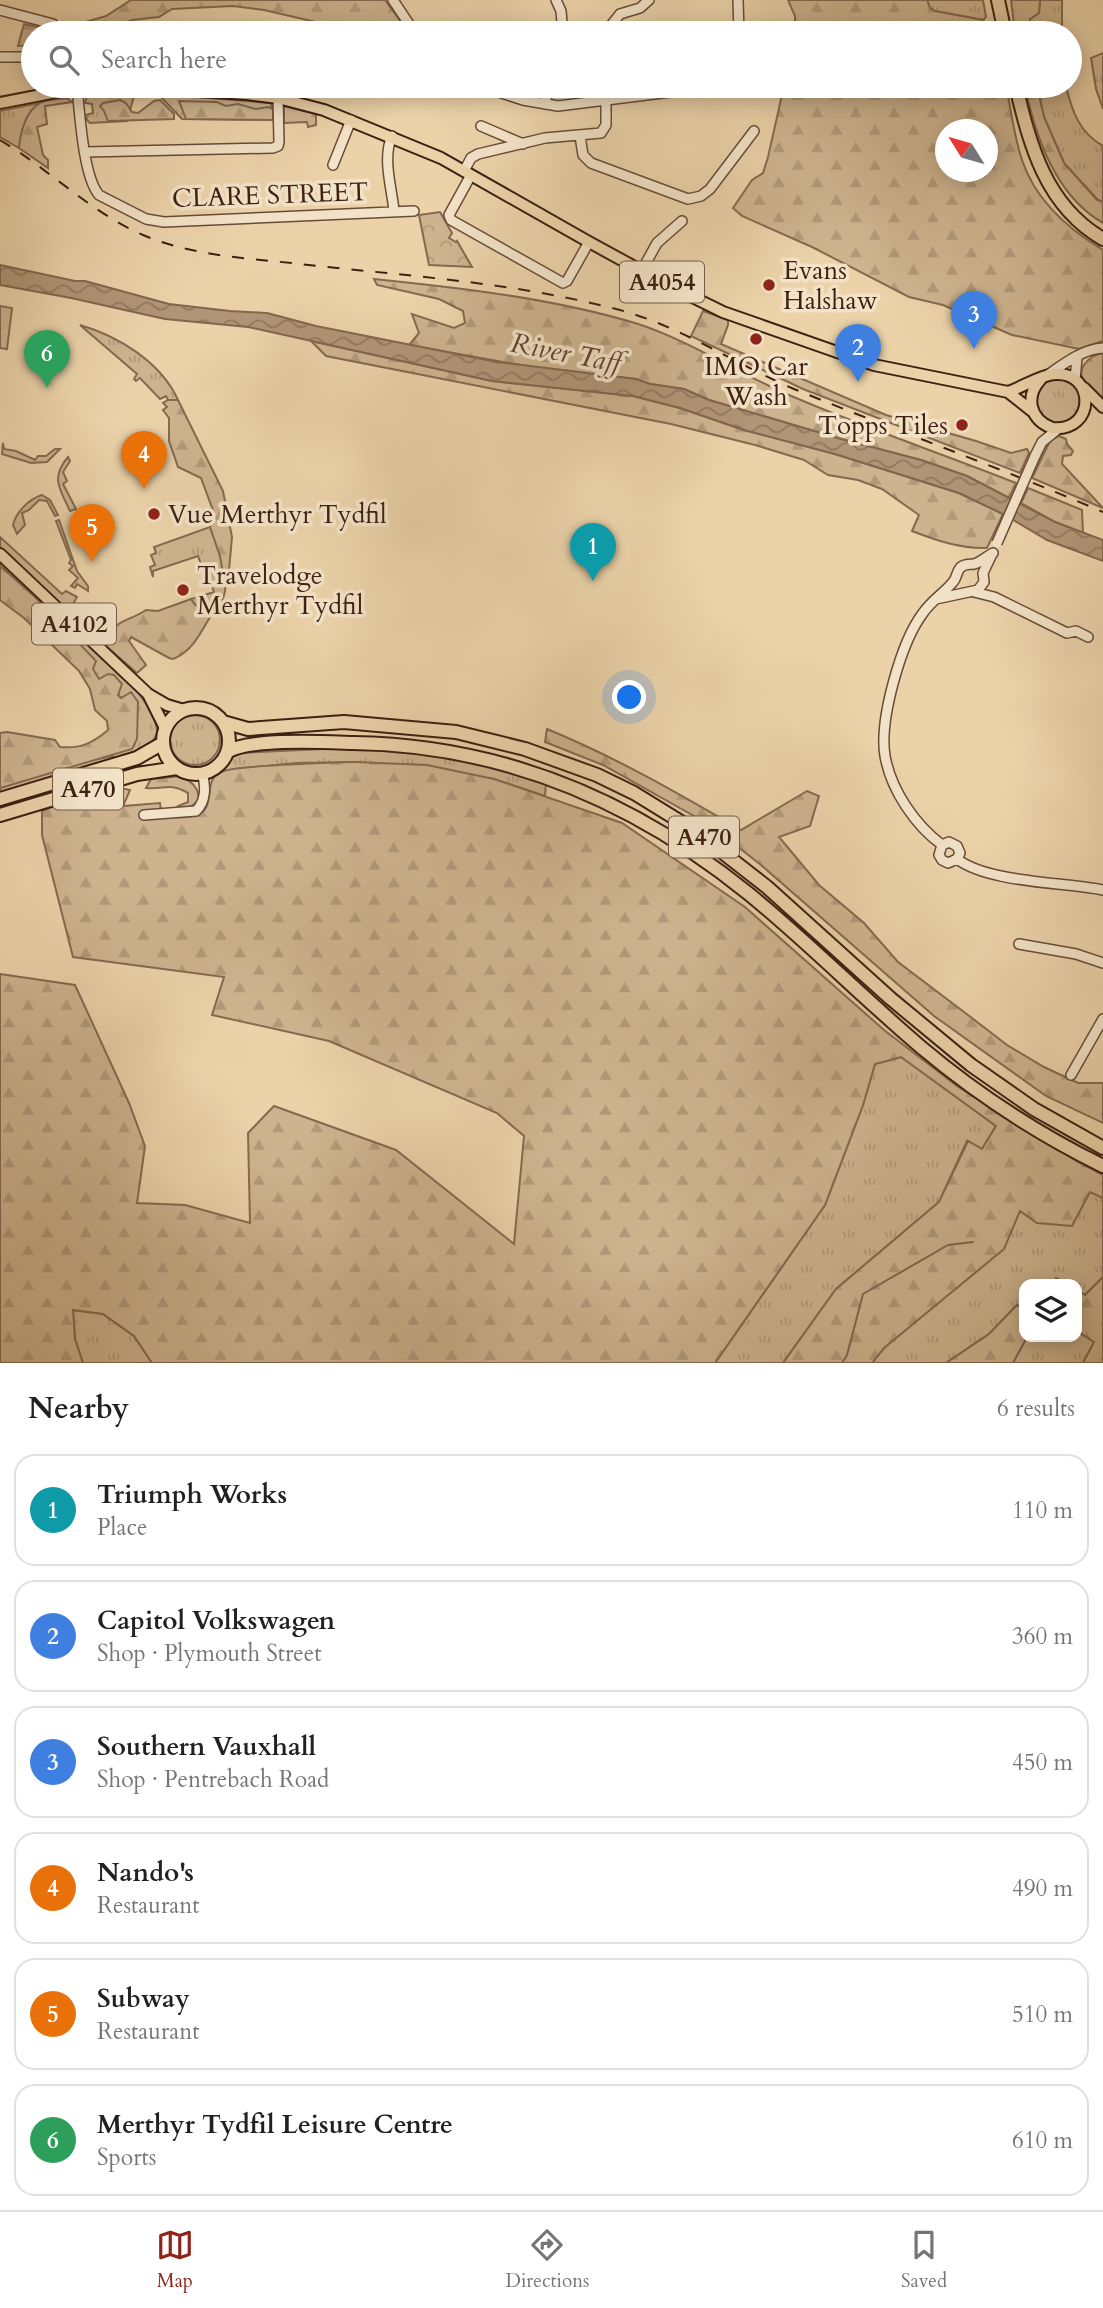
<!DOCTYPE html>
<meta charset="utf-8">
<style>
body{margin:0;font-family:Cardo,serif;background:#f2f2f2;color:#202124}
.controls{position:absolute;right:21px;bottom:21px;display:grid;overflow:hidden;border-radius:14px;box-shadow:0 4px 18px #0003}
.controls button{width:63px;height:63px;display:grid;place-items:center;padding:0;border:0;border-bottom:2px solid #e0e0e0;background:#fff;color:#202124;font:35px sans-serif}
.compass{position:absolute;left:935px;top:119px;width:63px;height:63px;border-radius:50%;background:#fff;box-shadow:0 4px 18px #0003;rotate:307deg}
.you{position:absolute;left:630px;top:698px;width:24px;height:24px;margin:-18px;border:5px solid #fff;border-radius:50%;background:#1a73e8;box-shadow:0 0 0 10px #1a73e833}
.badge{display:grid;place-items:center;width:46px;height:46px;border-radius:50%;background:#8f2418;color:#fff;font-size:23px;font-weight:700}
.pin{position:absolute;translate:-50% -58px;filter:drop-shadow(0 2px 4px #0008)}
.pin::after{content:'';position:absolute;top:37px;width:24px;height:21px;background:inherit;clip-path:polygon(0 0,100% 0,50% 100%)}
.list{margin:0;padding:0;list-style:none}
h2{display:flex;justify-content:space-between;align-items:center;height:91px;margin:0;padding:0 28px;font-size:30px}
h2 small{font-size:23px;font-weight:400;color:#757577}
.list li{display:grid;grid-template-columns:46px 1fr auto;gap:21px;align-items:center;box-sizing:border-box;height:112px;margin:0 14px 14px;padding:0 14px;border:2px solid #e0e0e0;border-radius:21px}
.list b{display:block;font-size:26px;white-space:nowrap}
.list p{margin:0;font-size:23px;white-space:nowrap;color:#757577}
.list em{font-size:23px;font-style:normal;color:#757577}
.icon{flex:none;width:38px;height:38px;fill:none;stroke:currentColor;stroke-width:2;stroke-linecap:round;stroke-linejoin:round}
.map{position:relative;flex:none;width:1103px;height:1363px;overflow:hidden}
.search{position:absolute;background:#fff;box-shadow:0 4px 18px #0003;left:21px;right:21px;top:21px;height:77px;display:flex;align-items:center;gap:18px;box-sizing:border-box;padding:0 24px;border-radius:38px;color:#757577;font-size:26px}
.sheet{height:847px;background:#fff}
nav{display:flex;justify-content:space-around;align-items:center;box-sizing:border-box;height:98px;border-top:2px solid #e0e0e0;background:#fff;font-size:19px;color:#757577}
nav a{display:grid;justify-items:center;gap:4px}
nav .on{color:#8f2418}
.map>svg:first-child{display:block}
.grass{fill:url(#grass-tufts);stroke:#856a50;stroke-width:2}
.forest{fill:url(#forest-firs);stroke:#856a50;stroke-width:2;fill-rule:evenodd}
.park{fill:url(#park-crowns);stroke:#856a50;stroke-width:2}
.garden{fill:#cdb48f;stroke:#856a50;stroke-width:2}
.water{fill:url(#water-waves);stroke:#82664e;stroke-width:2}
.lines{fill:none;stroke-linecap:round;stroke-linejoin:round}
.stream{stroke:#82664e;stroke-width:2}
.minor-casing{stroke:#684c38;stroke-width:12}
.major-casing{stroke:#3d2012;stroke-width:14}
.highway-casing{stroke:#3d2012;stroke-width:16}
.minor{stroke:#f2e2c7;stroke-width:9}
.major{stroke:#ebd2a9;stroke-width:10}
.highway{stroke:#ebd2a9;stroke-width:12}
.rail{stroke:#3d2012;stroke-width:2;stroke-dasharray:12 12;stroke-linecap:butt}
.minor-bridge-casing{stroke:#684c38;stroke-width:12;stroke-linecap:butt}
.minor-bridge{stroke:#f2e2c7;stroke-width:9}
.poi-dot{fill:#8f2418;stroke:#f2e2c7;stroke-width:2.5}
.labels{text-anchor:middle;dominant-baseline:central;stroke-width:7;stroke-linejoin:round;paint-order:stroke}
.shield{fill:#f2e2c7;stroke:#735a48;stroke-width:2}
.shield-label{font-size:24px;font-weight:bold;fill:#3d2012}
.street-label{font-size:26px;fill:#3d2012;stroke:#f2e2c7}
.poi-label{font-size:26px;fill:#3d2012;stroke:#f2e2c7;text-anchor:start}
.water-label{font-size:28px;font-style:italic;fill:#604330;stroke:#f2e2c7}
</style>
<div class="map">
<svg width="1103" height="1363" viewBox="0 0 1103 1363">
<defs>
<pattern id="grass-tufts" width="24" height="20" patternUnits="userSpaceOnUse" patternTransform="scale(1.75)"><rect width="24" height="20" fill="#cdb48f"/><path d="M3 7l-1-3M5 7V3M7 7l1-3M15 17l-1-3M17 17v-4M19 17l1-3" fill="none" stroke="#b19a7a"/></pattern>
<pattern id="forest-firs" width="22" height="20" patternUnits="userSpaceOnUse" patternTransform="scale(1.75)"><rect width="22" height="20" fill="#cdb48f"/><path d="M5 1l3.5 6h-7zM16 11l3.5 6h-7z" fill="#b19a7a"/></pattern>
<pattern id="park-crowns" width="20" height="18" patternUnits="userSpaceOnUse" patternTransform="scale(1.75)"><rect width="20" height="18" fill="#cdb48f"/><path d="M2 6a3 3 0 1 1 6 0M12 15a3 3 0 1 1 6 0" fill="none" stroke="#b19a7a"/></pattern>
<pattern id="water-waves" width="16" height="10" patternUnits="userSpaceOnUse" patternTransform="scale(1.75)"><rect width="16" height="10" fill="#b09576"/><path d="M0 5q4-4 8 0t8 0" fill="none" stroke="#90795f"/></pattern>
</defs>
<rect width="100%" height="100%" fill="#ebd2a9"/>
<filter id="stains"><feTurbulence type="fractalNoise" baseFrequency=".00286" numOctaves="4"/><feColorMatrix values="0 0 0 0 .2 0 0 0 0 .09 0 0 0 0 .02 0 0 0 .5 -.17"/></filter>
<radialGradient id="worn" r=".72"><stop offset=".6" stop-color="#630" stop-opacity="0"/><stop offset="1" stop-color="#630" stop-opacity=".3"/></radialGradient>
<!-- grass -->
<path class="grass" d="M 927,0 L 983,0 L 986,17 L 983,20 L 934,11 L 930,8 Z
M 1040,0 L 1062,0 L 1062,33 L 1029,33 L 1030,19 L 1039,13 Z
M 1103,53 L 1103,109 L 1096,89 L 1091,58 Z
M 1037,86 L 1066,86 C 1072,112 1080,133 1103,146 L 1103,202 L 1098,200 L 1064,163 L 1044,117 Z
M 116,93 L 134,96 L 127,121 L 90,123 L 87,120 L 86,115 L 93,113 L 92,104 L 85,103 L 87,96 Z
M 160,96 L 181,96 L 271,103 L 273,120 L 182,119 Z
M 39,103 L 27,117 L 19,148 L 0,137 L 0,111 Z
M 80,325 C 118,336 161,362 178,400 L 168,400 L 166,396 L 160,399 L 140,378 L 136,381 L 134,379 L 137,374 Z
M1036 401a22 22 0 1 1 44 0a22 22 0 1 1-44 0Z
M 3,443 L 4,449 L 16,451 L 35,460 L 38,456 L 46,456 L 55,449 L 60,449 L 47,462 L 31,463 L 2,454 Z
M 68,457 L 70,461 L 63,472 L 67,481 L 63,484 L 76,509 L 70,511 C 60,489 50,478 68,457 Z
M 42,495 L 50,500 L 58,515 L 55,516 L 47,501 L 39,500 L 29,510 L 22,513 L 25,525 L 17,534 L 13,525 C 16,512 29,499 42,495 Z
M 59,520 L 77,571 L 88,586 L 88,591 L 77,584 L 75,588 L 71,586 L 78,578 L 69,570 L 73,566 L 69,563 L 71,560 L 56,521 Z
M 210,527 C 217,547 236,590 218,605 C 213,609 216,610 209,610 C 201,611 195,606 191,599 L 214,592 L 207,573 L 204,573 L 198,556 L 153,571 L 153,577 L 150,567 L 155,565 L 151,555 L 156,553 L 154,547 Z
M 0,537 L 62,594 L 66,591 L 77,597 L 73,604 L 73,608 L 100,634 L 110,632 L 106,646 L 0,548 Z
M 0,561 L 134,687 L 153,713 L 158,732 L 151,744 L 129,754 L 0,793 L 0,788 L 88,761 L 113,756 L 121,698 L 118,695 L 119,693 L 99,680 L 35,597 L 0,566 Z
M170 740a25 25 0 1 1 50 0a25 25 0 1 1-50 0Z
M 343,748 C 413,750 480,760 546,783 L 545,796 L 494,779 L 355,762 L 296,763 L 235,769 L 219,773 L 233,756 L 240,753 Z
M 901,1057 L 996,1126 L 982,1149 L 967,1141 L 939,1202 L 836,1289 L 783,1363 L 715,1363 L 825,1205 L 863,1105 L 875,1064 Z
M 1090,1191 L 1103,1198 L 1103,1277 L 1085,1295 L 1077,1290 L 1077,1284 L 1067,1284 L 1056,1278 L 1055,1284 L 1024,1284 L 1024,1309 L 1017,1305 L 989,1334 L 946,1363 L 872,1363 L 884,1348 L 1020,1211 Z
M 73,1310 L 103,1314 L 134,1336 L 152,1363 L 83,1363 L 75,1339 Z
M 1077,1331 L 1094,1342 L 1083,1363 L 1013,1363 L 1027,1337 L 1077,1337 Z"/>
<!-- forest -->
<path class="forest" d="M 131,0 L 385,0 L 409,33 L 363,33 L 264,10 L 233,6 L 172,9 L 159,17 L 132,20 L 102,33 L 33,33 L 33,45 L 18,46 L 24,24 L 55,31 L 106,16 Z
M 788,0 L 927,0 L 930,8 L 935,11 L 983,20 L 993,33 L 795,33 L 795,16 Z
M 1011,0 L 1040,0 L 1039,13 L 1030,19 L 1029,33 L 1015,33 Z
M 784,86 L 1006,86 C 1011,110 1014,136 1022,160 C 1035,199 1068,229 1103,250 L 1103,341 L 1079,349 L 1012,335 L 943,305 L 909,297 L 812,247 L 742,216 L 733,208 L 752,180 L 763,173 L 768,157 ZM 946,130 L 988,130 L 988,172 L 946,172 Z
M 1025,86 L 1037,86 L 1044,117 L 1064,163 L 1097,200 L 1103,202 L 1103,223 C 1056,196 1035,136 1025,86 Z
M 67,98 L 72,102 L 45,106 L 47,124 L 37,127 L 43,155 L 48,160 L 48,168 L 19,148 C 20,134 26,110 40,103 C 47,99 60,99 67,98 Z
M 120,100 L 126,103 L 132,112 L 138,113 L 154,101 L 160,100 L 174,114 L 174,119 L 108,121 L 104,111 L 100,106 L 103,103 Z
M 179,101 L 217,102 L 226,106 L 238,104 L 256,109 L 268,107 L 273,109 L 273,120 L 186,119 Z
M 284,106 L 316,114 L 316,125 L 308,127 L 307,122 L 284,123 Z
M 374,279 C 461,288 551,298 635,323 C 689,340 737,373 789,395 C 863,427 940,453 1016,483 L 1009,498 L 967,476 L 921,460 L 841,439 L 709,400 L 684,389 L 650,384 L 636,379 L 537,368 L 409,345 L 419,333 L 412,314 L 454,328 L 465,323 L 463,311 L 439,299 L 377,285 Z
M 703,311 L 728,320 L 728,325 L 721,344 L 886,415 L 976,441 L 1011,453 L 1027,449 L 1029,453 L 1020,473 L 803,389 L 691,336 Z
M 311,341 L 492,381 L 633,396 L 680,408 L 744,430 L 835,454 L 959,493 L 1003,514 L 987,548 C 961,549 935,540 912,531 L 919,515 L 882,489 L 858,480 L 828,475 L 804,460 L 755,445 L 671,424 L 326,356 Z
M 1103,353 L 1103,400 C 1093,391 1074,379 1084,365 C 1090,357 1094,355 1103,353 Z
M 168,400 L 178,400 L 223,491 L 232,537 L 228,581 L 224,579 L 220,556 L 210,527 L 214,513 L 201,478 L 178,467 L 169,441 L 169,418 L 163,410 L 167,407 L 163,403 Z
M 1059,436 L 1066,439 L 1067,444 L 1073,451 L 1071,455 L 1063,456 L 1062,464 L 1103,508 L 1032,478 L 1051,439 Z
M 1028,488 L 1082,510 L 1083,533 L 1055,522 L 1021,503 Z
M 0,566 L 35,597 L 96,661 L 93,669 L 99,679 L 108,674 L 114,675 L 122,684 L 118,695 L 121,698 L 131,692 L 138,702 L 137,739 L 132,749 L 0,788 L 0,733 L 7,732 L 55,740 L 60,747 C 80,749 93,743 108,730 L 107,721 L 95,710 L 90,689 L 79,671 L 24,618 L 0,600 Z
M 191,599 C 196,609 205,611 215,609 C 202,629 195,650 173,659 L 169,658 L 131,637 L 129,641 L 146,665 L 137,673 L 106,646 C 114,617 125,624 146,610 L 158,611 Z
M 547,729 C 615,757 678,793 741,830 L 807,791 L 819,796 L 810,826 L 779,837 L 819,885 L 864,923 L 898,962 L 968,1015 L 1007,1045 L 1044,1067 L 1078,1083 L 1103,1083 L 1103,1123 L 1046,1096 L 934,1016 L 761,865 L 710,825 L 603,765 L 545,742 Z
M 355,762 L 427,765 L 494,779 L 622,823 L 745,907 L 884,1030 L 957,1086 L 1078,1162 L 1103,1175 L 1103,1198 L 1090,1192 L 1072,1226 L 1037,1223 L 1020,1211 L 1004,1249 L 884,1348 L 872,1363 L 783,1363 L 836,1289 L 939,1202 L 968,1141 L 982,1149 L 996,1126 L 901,1057 L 875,1064 L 863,1105 L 825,1205 L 715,1363 L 152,1363 L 134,1336 L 103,1314 L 73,1310 L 75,1339 L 83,1363 L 0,1363 L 0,974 L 75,985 L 129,1103 L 145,1146 L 137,1203 L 185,1205 L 250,1223 L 248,1133 L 274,1106 L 396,1150 L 514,1244 L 524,1136 L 497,1113 L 329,1041 L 212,1015 L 224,977 L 73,957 L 42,835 L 42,811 C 64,802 108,783 130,790 L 123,806 L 160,803 L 162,817 C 172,817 184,818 194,816 C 218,811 202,782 219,773 C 228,768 242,768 252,767 C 286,764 321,763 355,762 Z
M 181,776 C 201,785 207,806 181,809 L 178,806 L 188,802 L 188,793 C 168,782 165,790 146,788 L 151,779 Z
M 1103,1277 L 1103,1363 L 1083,1363 L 1094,1342 L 1077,1331 L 1077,1290 L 1085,1295 Z
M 1017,1305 L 1024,1309 L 1024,1337 L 1027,1337 L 1013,1363 L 946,1363 L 989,1334 Z"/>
<!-- park -->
<path class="park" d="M 440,212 L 452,233 L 449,238 L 456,242 L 457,241 L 472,267 L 429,265 L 419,215 Z"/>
<!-- garden -->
<path class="garden" d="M 0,306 L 12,308 L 7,349 L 0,348 Z"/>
<!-- water -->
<path class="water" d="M 0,265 L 75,281 L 85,281 L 169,304 L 230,311 L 267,313 L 316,326 L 497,362 L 636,379 L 650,384 L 684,389 L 709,400 L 841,439 L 921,460 L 967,476 L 1055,522 L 1103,540 L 1103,561 L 1047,540 L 1003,514 L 959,493 L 835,454 L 744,430 L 680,408 L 633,396 L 492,381 L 248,327 L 165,319 L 71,298 L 0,285 Z"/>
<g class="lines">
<!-- stream -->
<path class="stream" d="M 842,1363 L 847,1355 L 863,1294 L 948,1245 L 973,1242"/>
<defs>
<path id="minor" d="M 393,0 L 415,33
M 556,0 L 561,11 L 563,33
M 738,0 L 739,33
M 0,10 L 53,24
M 605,33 L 620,14 L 640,8 L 649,0
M 0,57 L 33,57
M 480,86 L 523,100 L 558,106 L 687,90 L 698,86
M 603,86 L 604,100
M 77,88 C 80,114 83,176 99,195 L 146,219 L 164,222 L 414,211
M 545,104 L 549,86
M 481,126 L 523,144
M 392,136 C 382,158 392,189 394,211
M 580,136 L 583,155 L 591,163 L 688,199 L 701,196 L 710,189 L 754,131
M 85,152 L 273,148 L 278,146 L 279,142 L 278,98
M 333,165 L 351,120
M 464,171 L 471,158 L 478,154 L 545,138 L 601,133 L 606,125 L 606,100
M 471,175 L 449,215 L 451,220 L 563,283 L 567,281 L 589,242
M 642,270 L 657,243 L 682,221
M 1049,374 C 1065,363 1083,349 1103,348
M 1075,379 L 1077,358
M 1035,456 L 1042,442 L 1058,429
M 974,592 L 994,597 L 1067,633 L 1076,631 L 1088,637
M 936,599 L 978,590 L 984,582 L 983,573 L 992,554
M 144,815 L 196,811 C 206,801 206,786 202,773
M 942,845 L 939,855 L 942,860 L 948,863 L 957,859
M 957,859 L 960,853 L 957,846 L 949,842 L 942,845 C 915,825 891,790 885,756 C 879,720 901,642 923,613 C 931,601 944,593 953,582 C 957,578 956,573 960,568 C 965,563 969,565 974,564 C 981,562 987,556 993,553
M 957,859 C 989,883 1063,882 1103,890
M 1019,944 L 1076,954 L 1103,963
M 1071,1075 L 1103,1019"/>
<path id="major" d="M 123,86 L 247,94 L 278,98 L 324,110 L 441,158 L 589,242 L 662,282 L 723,312 L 874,365 L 1008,392 L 1032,411
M 0,103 L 77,88 L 121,86
M 1084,388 L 1103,407
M 1008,392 C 1023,387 1040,375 1055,374 C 1095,371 1097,432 1052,428 C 1029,419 1025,396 1041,379
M 0,554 L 148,694 L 167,705 L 184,710
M 148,694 L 165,728"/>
<path id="highway" d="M 998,0 L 1005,33
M 1016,86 C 1030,146 1046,206 1103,239
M163 741a33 33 0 1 1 66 0a33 33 0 1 1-66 0Z
M 223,722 L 248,729 L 344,722 L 456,732 L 525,749 L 597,775 L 634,793 L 694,830 L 767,887 L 890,998 L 971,1065 L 1034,1109 L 1103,1148
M 227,752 C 251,738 323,742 353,743 C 502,745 633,800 749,894 C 809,943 863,998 922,1048 C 978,1095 1038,1134 1103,1166
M 0,799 L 137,758 L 163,743
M 0,815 L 137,774 L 177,768"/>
</defs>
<!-- minor casing -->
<use href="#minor" class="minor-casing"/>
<!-- major casing -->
<use href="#major" class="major-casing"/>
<!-- highway casing -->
<use href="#highway" class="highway-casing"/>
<!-- minor -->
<use href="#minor" class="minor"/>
<!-- major -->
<use href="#major" class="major"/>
<!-- highway -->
<use href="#highway" class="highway"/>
<!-- rail -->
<path class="rail" d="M 0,140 C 49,169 90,212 143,235 C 192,256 247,258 300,264 C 406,276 512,282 616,309 C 679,325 735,364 794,389 C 897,431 1001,468 1103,512"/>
<defs>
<path id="minor-bridge" d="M 997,543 L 1035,456"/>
</defs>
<!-- minor-bridge casing -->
<use href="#minor-bridge" class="minor-bridge-casing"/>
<!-- minor-bridge -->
<use href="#minor-bridge" class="minor-bridge"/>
</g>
<!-- markers -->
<g class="poi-dot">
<circle cx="769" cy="285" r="7"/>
<circle cx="756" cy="339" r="7"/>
<circle cx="962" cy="425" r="7"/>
<circle cx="154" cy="514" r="7"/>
<circle cx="183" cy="590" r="7"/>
</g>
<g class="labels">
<!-- shield labels -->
<g class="shield">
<rect x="620" y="261.5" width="84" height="41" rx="5"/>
<rect x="32" y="603.5" width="84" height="41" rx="5"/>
<rect x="53" y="768.5" width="70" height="41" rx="5"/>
<rect x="669" y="816.5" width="70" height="41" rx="5"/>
</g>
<g class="shield-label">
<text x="662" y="282">A4054</text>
<text x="74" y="624">A4102</text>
<text x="88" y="789">A470</text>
<text x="704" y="837">A470</text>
</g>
<!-- street labels -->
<g class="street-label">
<text transform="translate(270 195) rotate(-2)">CLARE STREET</text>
</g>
<!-- poi labels -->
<g class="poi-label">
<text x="783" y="270">Evans<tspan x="783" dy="30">Halshaw</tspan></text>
<text x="756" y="366" text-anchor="middle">IMO Car<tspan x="756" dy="30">Wash</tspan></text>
<text x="948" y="425" text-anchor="end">Topps Tiles</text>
<text x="168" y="514">Vue Merthyr Tydfil</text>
<text x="197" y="575">Travelodge<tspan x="197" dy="30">Merthyr Tydfil</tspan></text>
</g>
<!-- water labels -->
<g class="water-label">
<text transform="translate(566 353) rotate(11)">River Taff</text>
</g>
</g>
<rect width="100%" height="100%" filter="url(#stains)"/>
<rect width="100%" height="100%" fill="url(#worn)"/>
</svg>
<div class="controls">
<button><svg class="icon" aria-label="layers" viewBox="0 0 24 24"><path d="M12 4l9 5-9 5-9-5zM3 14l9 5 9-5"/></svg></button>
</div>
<svg class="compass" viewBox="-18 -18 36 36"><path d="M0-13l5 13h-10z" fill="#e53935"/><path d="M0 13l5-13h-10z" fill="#757577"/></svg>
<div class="you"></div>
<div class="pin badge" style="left:593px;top:581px;background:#0f9aa8">1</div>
<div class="pin badge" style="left:858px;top:382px;background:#3f7fe0">2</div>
<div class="pin badge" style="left:974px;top:349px;background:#3f7fe0">3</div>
<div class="pin badge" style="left:144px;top:489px;background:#e8710a">4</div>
<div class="pin badge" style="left:92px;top:562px;background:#e8710a">5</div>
<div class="pin badge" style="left:47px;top:388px;background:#2e9e5b">6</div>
<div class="search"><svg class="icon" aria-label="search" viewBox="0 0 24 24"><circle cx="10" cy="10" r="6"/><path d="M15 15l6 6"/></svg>Search here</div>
</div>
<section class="sheet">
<h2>Nearby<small>6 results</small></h2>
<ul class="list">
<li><span class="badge" style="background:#0f9aa8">1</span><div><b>Triumph Works</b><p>Place</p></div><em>110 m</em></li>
<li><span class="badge" style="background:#3f7fe0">2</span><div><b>Capitol Volkswagen</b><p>Shop · Plymouth Street</p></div><em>360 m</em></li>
<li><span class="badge" style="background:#3f7fe0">3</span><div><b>Southern Vauxhall</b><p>Shop · Pentrebach Road</p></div><em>450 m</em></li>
<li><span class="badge" style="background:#e8710a">4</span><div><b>Nando's</b><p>Restaurant</p></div><em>490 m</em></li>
<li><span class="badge" style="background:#e8710a">5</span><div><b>Subway</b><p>Restaurant</p></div><em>510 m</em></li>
<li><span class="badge" style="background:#2e9e5b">6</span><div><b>Merthyr Tydfil Leisure Centre</b><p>Sports</p></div><em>610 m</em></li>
</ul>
</section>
<nav>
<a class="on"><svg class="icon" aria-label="map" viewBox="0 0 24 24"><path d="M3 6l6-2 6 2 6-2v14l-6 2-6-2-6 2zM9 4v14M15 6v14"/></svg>Map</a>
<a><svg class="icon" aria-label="directions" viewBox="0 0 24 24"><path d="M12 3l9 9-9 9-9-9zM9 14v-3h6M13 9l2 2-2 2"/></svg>Directions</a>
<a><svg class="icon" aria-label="saved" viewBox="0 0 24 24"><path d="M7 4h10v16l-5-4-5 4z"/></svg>Saved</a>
</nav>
